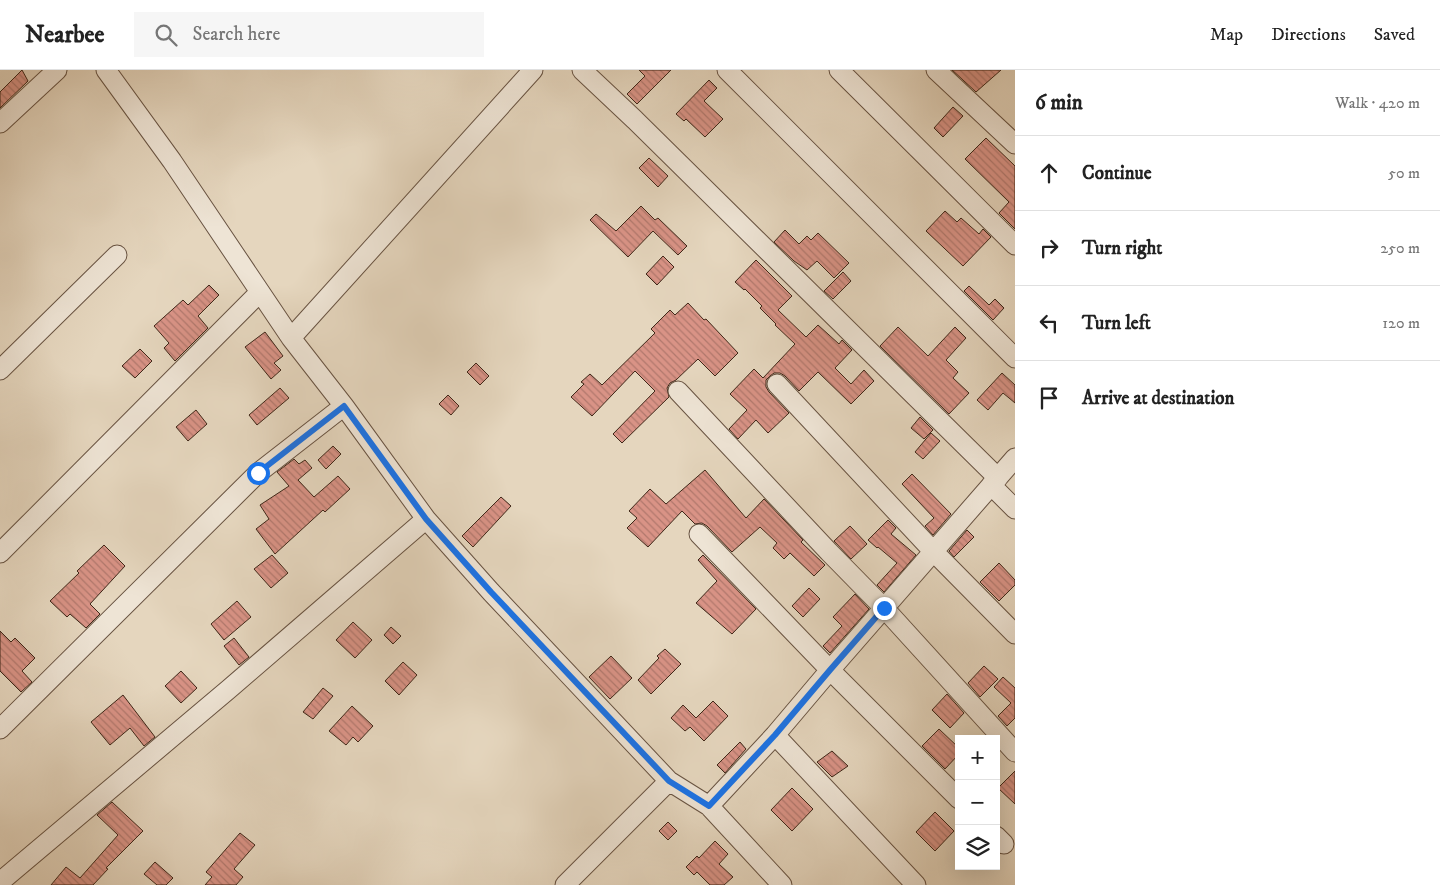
<!DOCTYPE html>
<meta charset="utf-8">
<style>
body{margin:0;font-family:"IM FELL DW Pica",serif;background:#f6f6f6;color:#222}
.controls{position:absolute;right:15px;bottom:15px;display:grid;overflow:hidden;border-radius:0px;box-shadow:0 5px 20px #0002}
.controls button{width:45px;height:45px;display:grid;place-items:center;padding:0;border:0;border-bottom:1px solid #e0e0e0;background:#fff;color:#222;font:25px sans-serif}
.stop{position:absolute;width:15px;height:15px;margin:-11px;border:4px solid #1a73e8;border-radius:50%;background:#fff}
.stop.end{background:#1a73e8;border-color:#fff;box-shadow:0 1px 5px #0008}
.list{margin:0;padding:0;list-style:none}
h2{display:flex;justify-content:space-between;align-items:center;height:65px;margin:0;padding:0 20px;font-size:21px}
h2 small{font-size:16px;font-weight:400;color:#767676}
.list li{display:grid;grid-template-columns:32px 1fr auto;gap:15px;align-items:center;box-sizing:border-box;height:75px;padding:0 20px;border-top:1px solid #e0e0e0}
.list b{display:block;font-size:19px;white-space:nowrap}
.list em{font-size:16px;font-style:normal;color:#767676}
.icon{flex:none;width:28px;height:28px;fill:none;stroke:currentColor;stroke-width:2;stroke-linecap:round;stroke-linejoin:round}
.map{position:relative;flex:none;width:1015px;height:815px;overflow:hidden}
header{display:flex;align-items:center;gap:30px;box-sizing:border-box;height:70px;padding:0 25px;background:#fff;border-bottom:1px solid #e0e0e0}
header strong{font-size:24px}
nav{display:flex;gap:28px;margin-inline-start:auto;font-size:18px}
.search{width:350px;height:45px;background:#f6f6f6;display:flex;align-items:center;gap:12px;box-sizing:border-box;padding:0 18px;border-radius:0px;color:#767676;font-size:19px}
main{display:flex}
aside{flex:1;background:#fff}
.map>svg:first-child{display:block}
.building{fill:url(#building-back-hatch);stroke:#3f2718}
.lines{fill:none;stroke-linecap:round;stroke-linejoin:round}
.minor-casing{stroke:#685342;stroke-width:21}
.minor{stroke:#eee4d5;stroke-width:19}
.route{stroke:#1a73e8;stroke-width:6}
</style>
<header>
<strong>Nearbee</strong>
<div class="search"><svg class="icon" aria-label="search" viewBox="0 0 24 24"><circle cx="10" cy="10" r="6"/><path d="M15 15l6 6"/></svg>Search here</div>
<nav><a>Map</a><a>Directions</a><a>Saved</a></nav>
</header>
<main>
<div class="map">
<svg width="1015" height="815" viewBox="0 0 1015 815">
<defs>
<pattern id="building-back-hatch" width="6" height="6" patternUnits="userSpaceOnUse" patternTransform="scale(1.25)"><rect width="6" height="6" fill="#d99386"/><path d="M-1 5l2 2M0 0l6 6M5-1l2 2" fill="none" stroke="#b1786d"/></pattern>
</defs>
<rect width="100%" height="100%" fill="#e5d6be"/>
<filter id="stains"><feTurbulence type="fractalNoise" baseFrequency=".004" numOctaves="4"/><feColorMatrix values="0 0 0 0 .2 0 0 0 0 .09 0 0 0 0 .02 0 0 0 .5 -.17"/></filter>
<radialGradient id="worn" r=".72"><stop offset=".6" stop-color="#630" stop-opacity="0"/><stop offset="1" stop-color="#630" stop-opacity=".3"/></radialGradient>
<!-- building -->
<path class="building" d="M 22,0 L 28,11 L 0,38 L 0,22 Z
M 639,0 L 671,0 L 637,34 L 627,24 L 645,6 Z
M 952,0 L 1001,0 L 976,22 Z
M 709,10 L 717,18 L 704,31 L 723,49 L 705,67 L 686,49 L 684,51 L 676,44 Z
M 953,37 L 963,46 L 943,67 L 934,58 Z
M 986,68 L 1015,96 L 1015,159 L 999,143 L 1009,132 L 965,89 Z
M 649,88 L 668,106 L 658,117 L 639,98 Z
M 641,136 L 655,150 L 658,148 L 687,176 L 678,185 L 653,161 L 628,187 L 590,150 L 596,144 L 616,161 Z
M 945,141 L 957,152 L 961,148 L 979,164 L 983,159 L 991,167 L 963,196 L 926,161 Z
M 785,160 L 799,174 L 807,166 L 811,170 L 818,163 L 849,193 L 834,208 L 817,191 L 807,200 L 794,191 L 774,172 Z
M 663,186 L 674,197 L 657,215 L 646,204 Z
M 756,190 L 792,226 L 778,240 L 806,267 L 818,255 L 839,274 L 842,270 L 852,280 L 835,298 L 851,314 L 864,300 L 874,311 L 851,334 L 818,302 L 799,321 L 785,306 L 780,303 L 774,303 L 770,306 L 766,310 L 766,317 L 769,322 L 789,343 L 768,363 L 756,350 L 738,369 L 729,359 L 747,340 L 730,324 L 754,299 L 763,308 L 795,274 L 775,255 L 776,254 L 760,238 L 762,236 L 745,219 L 744,220 L 735,212 Z
M 843,202 L 851,211 L 833,229 L 824,221 Z
M 209,215 L 219,225 L 198,246 L 208,258 L 175,291 L 164,278 L 169,273 L 154,256 L 183,230 L 188,235 Z
M 969,216 L 989,235 L 995,229 L 1004,238 L 993,250 L 964,221 Z
M 688,233 L 704,250 L 706,249 L 738,283 L 715,306 L 698,289 L 676,310 L 670,313 L 667,318 L 669,327 L 622,373 L 613,364 L 655,321 L 635,301 L 592,346 L 571,327 L 584,314 L 581,312 L 590,304 L 602,315 L 655,263 L 651,259 L 670,240 L 675,245 Z
M 898,257 L 928,286 L 955,257 L 966,268 L 946,290 L 958,302 L 953,308 L 969,323 L 949,344 L 880,276 Z
M 265,262 L 283,286 L 274,293 L 281,300 L 271,309 L 245,277 Z
M 140,279 L 152,291 L 135,308 L 122,296 Z
M 476,293 L 489,306 L 480,315 L 467,302 Z
M 1002,303 L 1015,315 L 1015,333 L 1003,323 L 988,340 L 977,330 Z
M 280,318 L 289,328 L 257,355 L 249,345 Z
M 448,325 L 459,336 L 451,345 L 439,334 Z
M 196,340 L 207,354 L 188,371 L 176,357 Z
M 920,347 L 933,360 L 924,369 L 911,358 Z
M 931,363 L 940,371 L 923,389 L 915,382 Z
M 333,376 L 341,384 L 326,399 L 318,390 Z
M 294,389 L 299,394 L 305,390 L 312,398 L 298,410 L 314,427 L 338,406 L 350,419 L 325,442 L 323,440 L 275,484 L 256,459 L 269,449 L 260,435 L 289,416 L 277,402 Z
M 705,400 L 746,448 L 764,429 L 803,470 L 801,472 L 825,495 L 814,506 L 790,483 L 784,489 L 773,478 L 777,473 L 760,457 L 732,482 L 707,456 L 702,453 L 695,454 L 682,441 L 648,477 L 627,458 L 637,448 L 629,441 L 650,419 L 666,434 Z
M 912,404 L 951,444 L 933,465 L 925,456 L 934,448 L 902,414 Z
M 501,427 L 511,436 L 473,477 L 462,466 Z
M 888,450 L 896,458 L 891,464 L 916,485 L 884,522 L 877,515 L 897,493 L 878,477 L 877,478 L 868,470 Z
M 850,456 L 867,474 L 851,489 L 834,471 Z
M 967,460 L 974,467 L 954,487 L 949,481 Z
M 104,475 L 125,496 L 90,534 L 100,544 L 86,558 L 70,544 L 67,547 L 50,531 L 79,503 L 77,501 Z
M 272,485 L 288,503 L 271,518 L 254,499 Z
M 703,485 L 756,539 L 732,564 L 696,533 L 717,511 L 698,490 Z
M 999,493 L 1015,510 L 1015,515 L 999,531 L 980,512 Z
M 809,518 L 820,529 L 803,547 L 792,536 Z
M 855,524 L 869,539 L 830,583 L 823,576 L 842,556 L 833,547 Z
M 237,531 L 251,547 L 224,570 L 211,554 Z
M 353,552 L 372,570 L 355,588 L 336,570 Z
M 391,557 L 401,566 L 393,574 L 384,565 Z
M 0,561 L 11,572 L 15,568 L 35,588 L 22,601 L 32,612 L 21,622 L 0,601 Z
M 234,568 L 249,587 L 239,595 L 224,576 Z
M 665,579 L 681,594 L 651,624 L 638,610 L 659,588 L 657,586 Z
M 611,586 L 632,608 L 610,629 L 589,607 Z
M 403,592 L 417,605 L 399,625 L 385,611 Z
M 984,596 L 998,609 L 980,627 L 968,613 Z
M 181,601 L 197,618 L 181,633 L 165,616 Z
M 1003,607 L 1015,618 L 1015,648 L 1007,656 L 998,646 L 1011,633 L 994,617 Z
M 323,618 L 333,626 L 313,649 L 303,642 Z
M 947,624 L 964,643 L 950,658 L 932,640 Z
M 123,625 L 155,667 L 144,676 L 130,658 L 110,675 L 91,652 Z
M 713,631 L 728,646 L 704,671 L 690,657 L 685,661 L 671,648 L 683,635 L 696,648 Z
M 352,636 L 373,656 L 358,672 L 353,667 L 346,675 L 329,661 Z
M 939,659 L 959,678 L 959,684 L 945,699 L 922,676 Z
M 740,672 L 746,679 L 725,703 L 717,695 Z
M 832,681 L 848,696 L 832,707 L 817,692 Z
M 1015,701 L 1015,734 L 998,718 Z
M 792,718 L 813,739 L 792,761 L 771,740 Z
M 112,732 L 143,761 L 106,798 L 108,799 L 93,815 L 51,815 L 66,797 L 80,808 L 118,765 L 97,745 Z
M 935,742 L 954,761 L 935,781 L 916,762 Z
M 668,752 L 677,761 L 668,770 L 659,761 Z
M 240,763 L 255,775 L 234,799 L 243,807 L 236,815 L 205,815 L 212,807 L 206,802 Z
M 715,771 L 728,784 L 719,794 L 733,807 L 724,815 L 710,815 L 697,802 L 694,805 L 686,797 L 697,786 L 699,788 Z
M 155,792 L 173,808 L 166,815 L 157,815 L 144,804 Z"/>
<g class="lines">
<defs>
<path id="minor" d="M 106,0 L 172,91 L 291,268 L 344,336 L 426,449 L 491,522 L 669,711 L 709,736 L 782,815
M 582,0 L 635,50 L 998,408
M 727,0 L 1015,288
M 839,0 L 1015,175
M 936,0 L 1015,74
M 0,53 L 57,0
M 291,268 L 533,0
M 0,300 L 117,185
M 777,314 L 933,481 L 1015,564
M 678,321 L 829,482 L 884,538 L 1015,682
M 991,415 L 1015,439
M 699,464 L 830,600 L 959,729
M 0,483 L 260,222
M 0,659 L 258,403 L 344,336
M 775,665 L 916,815
M 709,736 L 775,665 L 830,600 L 1015,388
M 996,766 L 1004,774
M 0,812 L 229,619 L 426,449
M 565,815 L 669,711"/>
</defs>
<!-- minor casing -->
<use href="#minor" class="minor-casing"/>
<!-- minor -->
<use href="#minor" class="minor"/>
</g>
<g class="lines">
<!-- route -->
<path class="route" d="M 258,403 L 344,336 L 426,449 L 491,522 L 669,711 L 709,736 L 775,665 L 830,600 L 884,538"/>
</g>
<rect width="100%" height="100%" filter="url(#stains)"/>
<rect width="100%" height="100%" fill="url(#worn)"/>
</svg>
<div class="controls">
<button>+</button>
<button>−</button>
<button><svg class="icon" aria-label="layers" viewBox="0 0 24 24"><path d="M12 4l9 5-9 5-9-5zM3 14l9 5 9-5"/></svg></button>
</div>
<div class="stop" style="left:258px;top:403px"></div>
<div class="stop end" style="left:884px;top:538px"></div>
</div>
<aside>
<h2>6 min<small>Walk · 420 m</small></h2>
<ul class="list">
<li><svg class="icon" aria-label="ahead" viewBox="0 0 24 24"><path d="M12 20V5M6 11l6-6 6 6"/></svg><div><b>Continue</b></div><em>50 m</em></li>
<li><svg class="icon" aria-label="right" viewBox="0 0 24 24"><path d="M7 20v-9h11M14 6l5 5-5 5"/></svg><div><b>Turn right</b></div><em>250 m</em></li>
<li><svg class="icon" aria-label="left" viewBox="0 0 24 24"><path d="M17 20v-9H6M10 6l-5 5 5 5"/></svg><div><b>Turn left</b></div><em>120 m</em></li>
<li><svg class="icon" aria-label="arrive" viewBox="0 0 24 24"><path d="M6 21V4h12l-3 4 3 4H6"/></svg><div><b>Arrive at destination</b></div></li>
</ul>
</aside>
</main>
